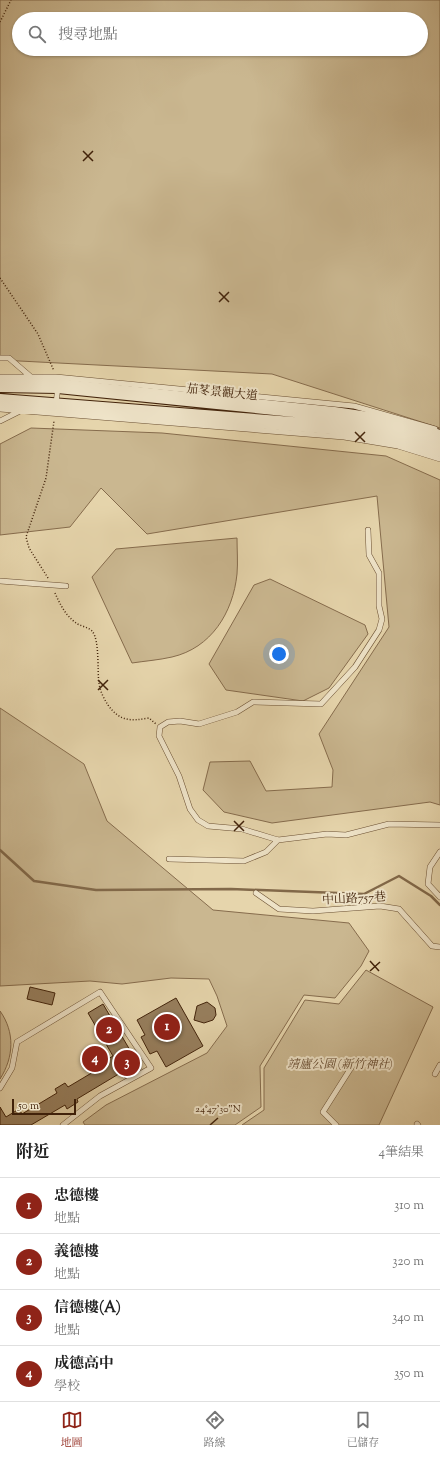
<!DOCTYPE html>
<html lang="zh-TW">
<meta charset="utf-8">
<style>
body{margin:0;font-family:"Sorts Mill Goudy","Noto Serif TC",serif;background:#f2f2f2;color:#222}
.scale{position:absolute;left:12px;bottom:10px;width:64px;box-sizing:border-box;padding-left:4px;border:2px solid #41220a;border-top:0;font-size:11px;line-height:14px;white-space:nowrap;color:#41220a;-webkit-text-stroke:3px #efe4c9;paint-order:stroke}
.you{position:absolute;left:279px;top:654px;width:14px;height:14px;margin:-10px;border:3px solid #fff;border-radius:50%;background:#1a73e8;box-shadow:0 0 0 6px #1a73e833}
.badge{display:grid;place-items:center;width:26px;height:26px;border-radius:50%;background:#8f2418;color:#fff;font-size:13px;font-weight:700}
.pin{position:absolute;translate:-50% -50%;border:2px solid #fff;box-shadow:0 1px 4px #0006}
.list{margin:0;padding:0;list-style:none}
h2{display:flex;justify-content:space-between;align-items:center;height:52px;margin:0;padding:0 16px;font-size:17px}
h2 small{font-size:13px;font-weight:400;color:#767676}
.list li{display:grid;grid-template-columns:26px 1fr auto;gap:12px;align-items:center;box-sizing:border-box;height:56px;padding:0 16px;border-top:1px solid #e0e0e0}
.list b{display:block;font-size:15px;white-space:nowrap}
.list p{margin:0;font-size:13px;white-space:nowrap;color:#767676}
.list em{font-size:13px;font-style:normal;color:#767676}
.icon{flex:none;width:22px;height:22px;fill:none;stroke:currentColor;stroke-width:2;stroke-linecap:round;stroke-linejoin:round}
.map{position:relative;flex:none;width:440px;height:1125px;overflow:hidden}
.search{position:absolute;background:#fff;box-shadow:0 1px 3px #0004;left:12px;right:12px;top:12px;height:44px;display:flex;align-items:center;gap:10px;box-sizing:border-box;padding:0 14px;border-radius:22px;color:#767676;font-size:15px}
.sheet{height:276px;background:#fff}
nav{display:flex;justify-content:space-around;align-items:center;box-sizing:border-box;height:56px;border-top:1px solid #e0e0e0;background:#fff;font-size:11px;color:#767676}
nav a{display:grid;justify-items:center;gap:2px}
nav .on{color:#8f2418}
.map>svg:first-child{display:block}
.green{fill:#cab790;stroke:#866c4d;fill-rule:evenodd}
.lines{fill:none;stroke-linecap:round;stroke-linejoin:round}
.stream{stroke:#82694a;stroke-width:2.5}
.building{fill:#977f5e;stroke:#41220a}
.lane-casing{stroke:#6a4f32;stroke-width:6}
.secondary-casing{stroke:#41220a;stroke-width:16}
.path{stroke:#41220a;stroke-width:1.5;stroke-dasharray:1 2;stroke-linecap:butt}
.lane{stroke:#efe4c9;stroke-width:5}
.secondary{stroke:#efe4c9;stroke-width:14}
.ticks{fill:none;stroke:#41220a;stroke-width:1.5}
.labels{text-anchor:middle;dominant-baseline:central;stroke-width:4;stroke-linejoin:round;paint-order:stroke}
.street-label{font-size:12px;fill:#41220a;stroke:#efe4c9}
.park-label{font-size:12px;font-style:italic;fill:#63472c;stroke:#efe4c9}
.ticks-label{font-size:10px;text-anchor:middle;fill:#41220a;stroke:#efe4c9;stroke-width:4;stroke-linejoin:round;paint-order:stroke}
</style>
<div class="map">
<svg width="440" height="1125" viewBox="0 0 440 1125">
<rect width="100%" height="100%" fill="#e6d5ac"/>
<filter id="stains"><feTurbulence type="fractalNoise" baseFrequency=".005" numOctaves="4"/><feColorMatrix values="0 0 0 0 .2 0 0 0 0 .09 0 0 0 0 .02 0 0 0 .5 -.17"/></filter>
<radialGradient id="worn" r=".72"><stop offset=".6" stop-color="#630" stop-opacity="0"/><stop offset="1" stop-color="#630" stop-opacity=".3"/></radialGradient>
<!-- green -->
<path class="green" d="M 0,0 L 440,0 L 440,428 L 272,374 L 0,360 ZM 19,19 L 421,19 L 421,49 L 19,49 Z
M 31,428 L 162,433 L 386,456 L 440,480 L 440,805 L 430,802 L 272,823 L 224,812 L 203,790 L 210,762 L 250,761 L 266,791 L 332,787 L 333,770 L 319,734 L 389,627 L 377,496 L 147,534 L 101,488 L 70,527 L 0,535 L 0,444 Z
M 237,538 C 237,550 238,562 237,574 C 233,613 211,648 172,657 C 159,660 145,661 132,663 L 92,577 L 116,549 Z
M 270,579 L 365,625 L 368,634 L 329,688 L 303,701 L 226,690 L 209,664 L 254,585 Z
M 0,708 L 84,764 L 107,821 L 213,910 L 349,923 L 369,951 L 361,966 L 335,998 L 304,995 L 260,1066 L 261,1107 L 235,1125 L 85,1125 L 83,1122 L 106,1105 L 207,1053 L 227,1026 L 217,996 L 209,979 L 171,978 L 122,984 L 90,981 L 0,986 Z
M 366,970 L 433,1007 L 379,1125 L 242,1125 L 264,1110 L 264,1068 L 305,1000 L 339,1004 Z
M 0,1011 C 15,1032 14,1057 0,1079 Z"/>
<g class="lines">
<!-- stream -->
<path class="stream" d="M 0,850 L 34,881 L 96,890 L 231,889 L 364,894 L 399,876 L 431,896 L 440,905"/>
</g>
<!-- building -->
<path class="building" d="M 30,987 L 55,993 L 52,1005 L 27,999 Z
M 176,998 L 203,1046 L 166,1067 L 157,1051 L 150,1054 L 141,1037 L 145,1035 L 137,1020 Z
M 207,1002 L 215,1008 L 216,1015 L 213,1020 L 204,1023 L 194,1020 L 197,1006 Z
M 103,1004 L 141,1069 L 125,1078 L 122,1072 L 77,1099 L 78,1102 L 67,1109 L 65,1105 L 31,1125 L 0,1125 L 0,1107 L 6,1117 L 19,1109 L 22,1114 L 57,1093 L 55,1089 L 65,1083 L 68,1087 L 105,1065 L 103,1062 L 113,1056 L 88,1013 Z"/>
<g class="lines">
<defs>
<path id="lane" d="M 0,358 L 9,358 L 31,377
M 0,377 L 56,377 L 354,406 L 435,429
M 56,404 L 58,386
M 0,409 L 344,437 L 398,446 L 440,459
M 0,421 L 22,410
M 368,530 L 369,555 L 379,573 L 379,606 L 382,619 L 379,630 L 355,667 L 321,704 L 253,702 L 237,712 L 199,724 L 180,721 L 168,722 L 160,727 L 159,736 L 179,776 L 190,809 L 198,820 L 208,826 L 242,829 L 278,840 L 327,834 L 346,835 L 389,824 L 440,825
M 0,581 L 66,586
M 440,852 L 430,867 L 428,884 L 440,897
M 169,859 L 244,861 L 266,852 L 278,840
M 256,893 L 279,909 L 313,911 L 380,906 L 399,909 L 432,946 L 440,947
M 435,1074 L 440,1065
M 0,1088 L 12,1068 L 17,1042 L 100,992 L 151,1068 L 100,1096 L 63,1125
M 417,1124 L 418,1125
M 336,1125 L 323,1112 L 356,1060"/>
<path id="secondary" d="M 0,385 L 58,386 L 334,414 L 381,421 L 440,437
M 0,401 L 331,427 L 378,434 L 440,450"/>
</defs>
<!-- lane casing -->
<use href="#lane" class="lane-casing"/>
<!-- secondary casing -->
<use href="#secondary" class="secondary-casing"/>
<!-- path -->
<path class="path" d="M 0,22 L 11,0
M 0,278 L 38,334 L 54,371
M 48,578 L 29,548 L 26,537 L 46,478 L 54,421
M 55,593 C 60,604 65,615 76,623 C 80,626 88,627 92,631 C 100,640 97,671 99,683 C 100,691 104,699 108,705 C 120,722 131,721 149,718 L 156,724"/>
<!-- lane -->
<use href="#lane" class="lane"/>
<!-- secondary -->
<use href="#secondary" class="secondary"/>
</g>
<!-- ticks -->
<path class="ticks" d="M 83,151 L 93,161M 83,161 L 93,151M 219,292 L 229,302M 219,302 L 229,292M 355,432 L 365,442M 355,442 L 365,432M 98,680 L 108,690M 98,690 L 108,680M 234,821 L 244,831M 234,831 L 244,821M 370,961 L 379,971M 370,971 L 380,962M 210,1125 L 218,1118"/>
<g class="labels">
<!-- street labels -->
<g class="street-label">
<text transform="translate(222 393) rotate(6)">茄苳景觀大道</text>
<text transform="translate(354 899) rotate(-3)">中山路757巷</text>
</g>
<!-- park labels -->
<g class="park-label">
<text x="340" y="1065">靖廬公園 (新竹神社)</text>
</g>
</g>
<g class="ticks-label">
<text x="218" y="1112">24°47'30"N</text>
</g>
<rect width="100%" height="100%" filter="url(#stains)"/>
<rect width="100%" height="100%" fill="url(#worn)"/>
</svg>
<div class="scale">50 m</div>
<div class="you"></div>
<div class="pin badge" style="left:167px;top:1027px">1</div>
<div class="pin badge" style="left:109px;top:1030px">2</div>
<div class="pin badge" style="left:127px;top:1063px">3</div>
<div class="pin badge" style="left:95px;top:1059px">4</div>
<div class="search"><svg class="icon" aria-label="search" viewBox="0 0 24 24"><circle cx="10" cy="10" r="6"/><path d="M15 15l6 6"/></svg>搜尋地點</div>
</div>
<section class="sheet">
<h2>附近<small>4筆結果</small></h2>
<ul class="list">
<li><span class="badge">1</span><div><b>忠德樓</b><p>地點</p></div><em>310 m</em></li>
<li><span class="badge">2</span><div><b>義德樓</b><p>地點</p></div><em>320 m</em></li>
<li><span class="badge">3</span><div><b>信德樓(A)</b><p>地點</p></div><em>340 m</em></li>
<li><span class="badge">4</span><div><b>成德高中</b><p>學校</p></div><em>350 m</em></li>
</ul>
</section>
<nav>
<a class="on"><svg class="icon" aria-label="map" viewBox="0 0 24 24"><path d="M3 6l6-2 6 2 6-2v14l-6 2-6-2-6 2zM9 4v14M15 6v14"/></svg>地圖</a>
<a><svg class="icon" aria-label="directions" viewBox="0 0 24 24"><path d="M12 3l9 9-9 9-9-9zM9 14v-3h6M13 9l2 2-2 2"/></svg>路線</a>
<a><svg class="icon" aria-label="saved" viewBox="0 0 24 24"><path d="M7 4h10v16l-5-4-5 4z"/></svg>已儲存</a>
</nav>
